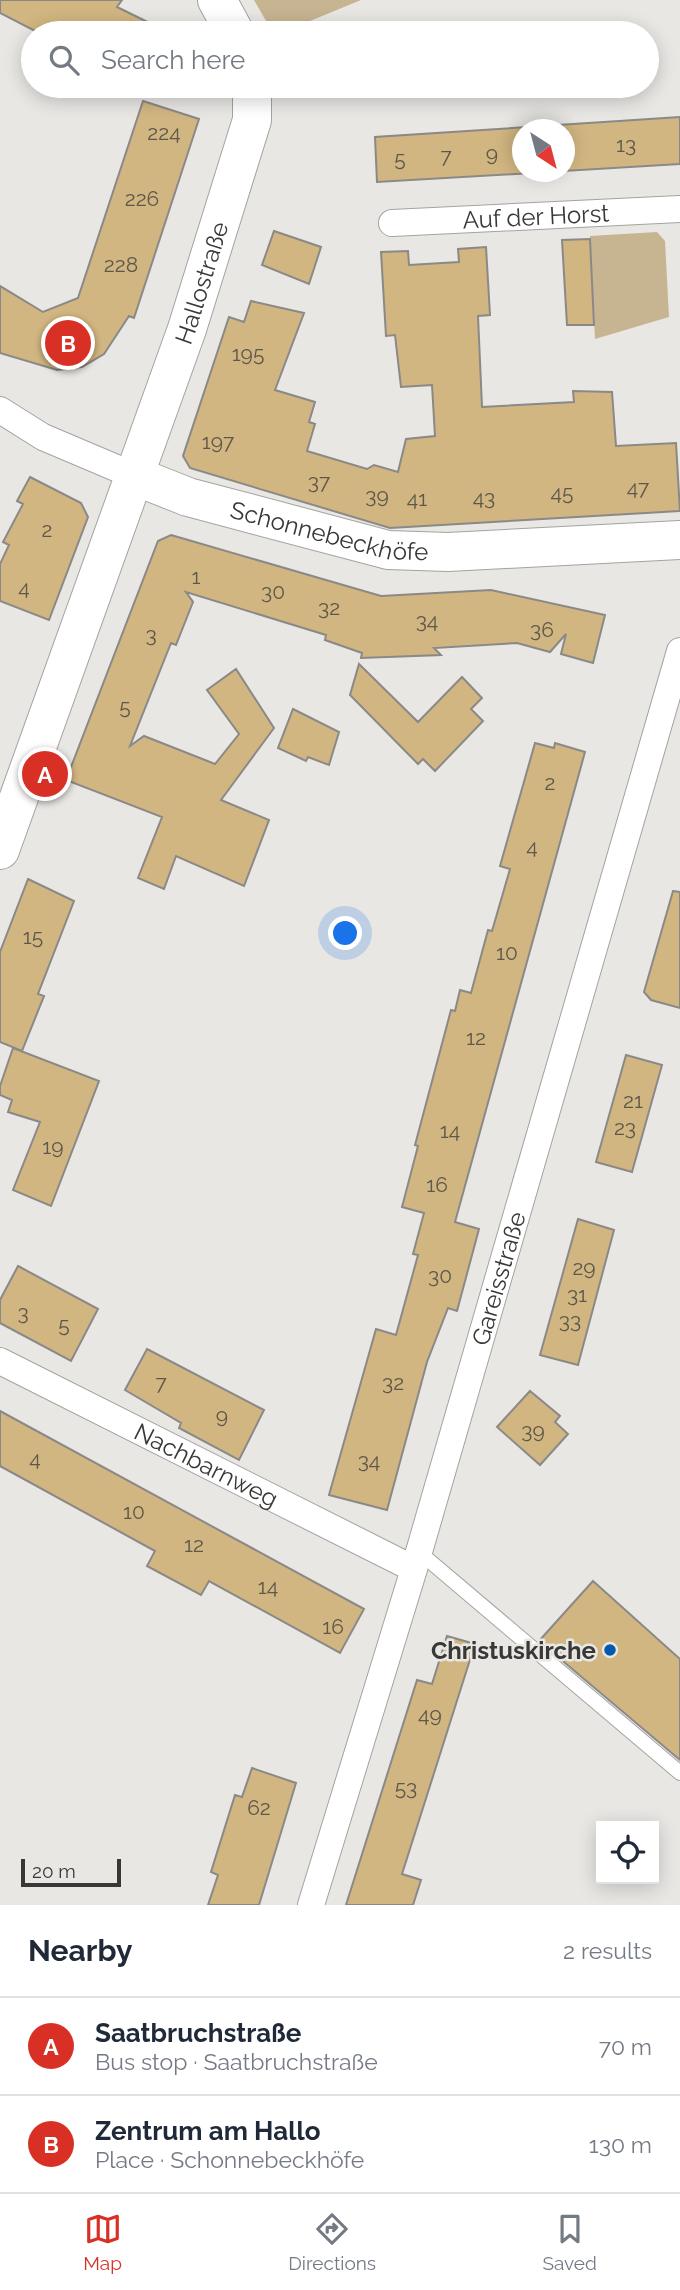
<!DOCTYPE html>
<meta charset="utf-8">
<style>
body{margin:0;font-family:Raleway,sans-serif;background:#f2f2f3;color:#1f2937}
.controls{position:absolute;right:21px;bottom:21px;display:grid;overflow:hidden;border-radius:0px;box-shadow:0 4px 18px #0003}
.controls button{width:63px;height:63px;display:grid;place-items:center;padding:0;border:0;border-bottom:2px solid #e0e1e3;background:#fff;color:#1f2937;font:35px sans-serif}
.compass{position:absolute;left:512px;top:119px;width:63px;height:63px;border-radius:50%;background:#fff;box-shadow:0 4px 18px #0003;rotate:144deg}
.scale{position:absolute;left:21px;bottom:18px;width:100px;box-sizing:border-box;padding-left:7px;border:4px solid #383837;border-top:0;font-size:19px;line-height:24px;white-space:nowrap;color:#383837;-webkit-text-stroke:5px #e8e7e4;paint-order:stroke}
.you{position:absolute;left:346px;top:934px;width:24px;height:24px;margin:-18px;border:5px solid #fff;border-radius:50%;background:#1a73e8;box-shadow:0 0 0 10px #1a73e833}
.badge{display:grid;place-items:center;width:46px;height:46px;border-radius:50%;background:#d93025;color:#fff;font-size:23px;font-weight:700}
.pin{position:absolute;translate:-50% -50%;border:4px solid #fff;box-shadow:0 2px 7px #0006}
.list{margin:0;padding:0;list-style:none}
h2{display:flex;justify-content:space-between;align-items:center;height:91px;margin:0;padding:0 28px;font-size:30px}
h2 small{font-size:23px;font-weight:400;color:#747a83}
.list li{display:grid;grid-template-columns:46px 1fr auto;gap:21px;align-items:center;box-sizing:border-box;height:98px;padding:0 28px;border-top:2px solid #e0e1e3}
.list b{display:block;font-size:26px;white-space:nowrap}
.list p{margin:0;font-size:23px;white-space:nowrap;color:#747a83}
.list em{font-size:23px;font-style:normal;color:#747a83}
.icon{flex:none;width:38px;height:38px;fill:none;stroke:currentColor;stroke-width:2;stroke-linecap:round;stroke-linejoin:round}
.map{position:relative;flex:none;width:680px;height:1905px;overflow:hidden}
.search{position:absolute;background:#fff;box-shadow:0 4px 18px #0003;left:21px;right:21px;top:21px;height:77px;display:flex;align-items:center;gap:18px;box-sizing:border-box;padding:0 24px;border-radius:38px;color:#747a83;font-size:26px}
.sheet{height:287px;background:#fff}
nav{display:flex;justify-content:space-around;align-items:center;box-sizing:border-box;height:98px;border-top:2px solid #e0e1e3;background:#fff;font-size:19px;color:#747a83}
nav a{display:grid;justify-items:center;gap:4px}
nav .on{color:#d93025}
.map>svg:first-child{display:block}
.green{fill:#c7b491}
.building{fill:#d2b681;stroke:#8b8987;stroke-width:2}
.lines{fill:none;stroke-linecap:round;stroke-linejoin:round}
.lane-casing{stroke:#a4a3a0;stroke-width:16}
.street-casing{stroke:#a4a3a0;stroke-width:28}
.secondary-casing{stroke:#a4a3a0;stroke-width:40}
.lane{stroke:#fff;stroke-width:14}
.street{stroke:#fff;stroke-width:26}
.secondary{stroke:#fff;stroke-width:38}
.poi-dot{fill:#045aa8;stroke:#e8e7e4;stroke-width:2.5}
.labels{text-anchor:middle;dominant-baseline:central;stroke-width:5;stroke-linejoin:round;paint-order:stroke}
.number-label{font-size:21px;fill:#5e584a}
.street-label{font-size:24px;fill:#383837;stroke:#e8e7e4}
.poi-label{font-size:24px;font-weight:bold;fill:#383837;stroke:#e8e7e4;text-anchor:end}
</style>
<div class="map">
<svg width="680" height="1905" viewBox="0 0 680 1905">
<rect width="100%" height="100%" fill="#e8e7e4"/>
<!-- green -->
<path class="green" d="M 254,0 L 361,0 L 293,28 L 288,33 L 273,33 Z
M 657,232 L 665,241 L 669,317 L 595,339 L 590,236 Z"/>
<!-- building -->
<path class="building" d="M 0,0 L 122,0 L 117,7 L 170,33 L 39,33 L 0,13 Z
M 143,101 L 199,119 L 134,318 L 129,316 L 104,354 L 82,367 L 57,370 L 0,353 L 0,286 L 43,312 L 78,298 Z
M 680,117 L 680,164 L 564,171 L 564,130 L 522,130 L 522,172 L 550,172 L 377,182 L 375,137 Z
M 274,231 L 321,247 L 309,284 L 262,265 Z
M 590,239 L 594,325 L 567,325 L 562,240 Z
M 486,247 L 490,315 L 478,316 L 482,407 L 574,402 L 573,391 L 612,392 L 616,446 L 676,443 L 680,511 L 390,528 L 190,468 L 183,456 L 229,317 L 244,322 L 251,301 L 304,313 L 275,390 L 315,402 L 309,422 L 315,424 L 307,451 L 367,469 L 374,465 L 398,472 L 406,439 L 435,436 L 432,385 L 401,387 L 395,335 L 386,336 L 381,252 L 408,251 L 409,265 L 459,262 L 458,249 Z
M 30,477 L 81,503 L 88,517 L 49,620 L 0,601 L 0,564 L 9,545 L 3,542 L 23,504 L 17,501 Z
M 171,535 L 381,596 L 491,590 L 605,615 L 593,663 L 561,654 L 566,634 L 550,652 L 517,643 L 434,648 L 441,655 L 361,658 L 362,653 L 325,640 L 326,635 L 186,592 L 193,602 L 176,645 L 171,643 L 130,746 L 144,736 L 215,764 L 239,734 L 207,690 L 236,669 L 274,728 L 221,800 L 269,820 L 244,886 L 176,856 L 164,889 L 138,878 L 162,817 L 66,780 L 158,541 Z
M 359,664 L 418,722 L 462,677 L 482,698 L 471,709 L 483,721 L 435,771 L 423,759 L 418,764 L 350,695 Z
M 293,709 L 339,732 L 329,765 L 308,757 L 306,761 L 278,748 Z
M 535,743 L 554,748 L 555,743 L 585,752 L 455,1222 L 479,1229 L 457,1311 L 448,1308 L 427,1362 L 387,1510 L 329,1495 L 376,1329 L 396,1335 L 418,1255 L 413,1254 L 424,1213 L 402,1207 L 418,1146 L 415,1145 L 451,1010 L 455,1011 L 460,990 L 471,993 L 488,930 L 492,931 L 510,869 L 500,866 Z
M 28,879 L 74,901 L 38,994 L 44,996 L 22,1051 L 0,1042 L 0,952 Z
M 673,891 L 680,892 L 680,1008 L 651,1000 L 644,992 Z
M 13,1048 L 99,1081 L 51,1206 L 13,1190 L 40,1122 L 8,1112 L 12,1100 L 0,1095 L 0,1086 Z
M 626,1055 L 662,1065 L 632,1172 L 596,1162 Z
M 578,1219 L 614,1230 L 578,1365 L 540,1355 Z
M 18,1266 L 98,1309 L 71,1361 L 0,1323 L 0,1300 Z
M 147,1349 L 264,1410 L 239,1460 L 179,1428 L 181,1423 L 125,1390 Z
M 530,1391 L 560,1416 L 555,1422 L 568,1434 L 540,1465 L 497,1427 Z
M 0,1411 L 364,1609 L 340,1653 L 209,1581 L 201,1595 L 147,1566 L 155,1551 L 0,1466 Z
M 593,1581 L 680,1659 L 680,1760 L 539,1641 Z
M 447,1636 L 475,1644 L 402,1874 L 421,1880 L 413,1905 L 346,1905 L 417,1680 L 432,1684 Z
M 252,1768 L 296,1783 L 259,1905 L 208,1905 L 218,1875 L 211,1872 L 235,1795 L 242,1797 Z"/>
<g class="lines">
<defs>
<path id="lane" d="M 419,1552 L 680,1773"/>
<g id="street">
<path id="s1" d="M 392,223 L 680,209"/>
<path d="M 0,410 L 43,437 L 135,476"/>
<path id="s2" d="M 0,1361 L 414,1569"/>
<path id="s3" d="M 311,1905 L 414,1569 L 680,651"/>
</g>
<g id="secondary">
<path d="M 217,0 L 235,33"/>
<path id="s4" d="M 135,476 L 188,497 L 388,550 L 448,552 L 680,540"/>
<path id="s5" d="M 0,850 L 187,329 L 252,120 L 252,86"/>
</g>
</defs>
<!-- lane casing -->
<use href="#lane" class="lane-casing"/>
<!-- street casing -->
<use href="#street" class="street-casing"/>
<!-- secondary casing -->
<use href="#secondary" class="secondary-casing"/>
<!-- lane -->
<use href="#lane" class="lane"/>
<!-- street -->
<use href="#street" class="street"/>
<!-- secondary -->
<use href="#secondary" class="secondary"/>
</g>
<!-- markers -->
<circle class="poi-dot" cx="610" cy="1650" r="7"/>
<g class="labels">
<!-- number labels -->
<g class="number-label">
<text x="164" y="132">224</text>
<text x="626" y="144">13</text>
<text x="492" y="153">9</text>
<text x="446" y="155">7</text>
<text x="400" y="158">5</text>
<text x="142" y="198">226</text>
<text x="121" y="264">228</text>
<text x="248" y="353">195</text>
<text x="218" y="441">197</text>
<text x="319" y="481">37</text>
<text x="638" y="487">47</text>
<text x="562" y="492">45</text>
<text x="377" y="495">39</text>
<text x="484" y="497">43</text>
<text x="417" y="498">41</text>
<text x="47" y="529">2</text>
<text x="196" y="576">1</text>
<text x="24" y="587">4</text>
<text x="273" y="591">30</text>
<text x="329" y="607">32</text>
<text x="427" y="620">34</text>
<text x="542" y="629">36</text>
<text x="151" y="634">3</text>
<text x="125" y="706">5</text>
<text x="550" y="782">2</text>
<text x="532" y="846">4</text>
<text x="33" y="936">15</text>
<text x="507" y="952">10</text>
<text x="476" y="1037">12</text>
<text x="633" y="1100">21</text>
<text x="625" y="1127">23</text>
<text x="450" y="1130">14</text>
<text x="53" y="1146">19</text>
<text x="437" y="1184">16</text>
<text x="584" y="1267">29</text>
<text x="440" y="1275">30</text>
<text x="577" y="1294">31</text>
<text x="23" y="1312">3</text>
<text x="570" y="1320">33</text>
<text x="64" y="1324">5</text>
<text x="161" y="1382">7</text>
<text x="393" y="1382">32</text>
<text x="222" y="1415">9</text>
<text x="533" y="1430">39</text>
<text x="35" y="1458">4</text>
<text x="369" y="1460">34</text>
<text x="134" y="1511">10</text>
<text x="194" y="1544">12</text>
<text x="268" y="1586">14</text>
<text x="333" y="1626">16</text>
<text x="430" y="1714">49</text>
<text x="406" y="1787">53</text>
<text x="259" y="1807">62</text>
</g>
<!-- street labels -->
<g class="street-label">
<text stroke="none"><textPath href="#s1" startOffset="144">Auf der Horst</textPath></text>
<text stroke="none"><textPath href="#s5" startOffset="602">Hallostraße</textPath></text>
<text stroke="none"><textPath href="#s4" startOffset="203">Schonnebeckhöfe</textPath></text>
<text stroke="none"><textPath href="#s3" startOffset="654">Gareisstraße</textPath></text>
<text stroke="none"><textPath href="#s2" startOffset="231">Nachbarnweg</textPath></text>
</g>
<!-- poi labels -->
<g class="poi-label">
<text x="596" y="1650">Christuskirche</text>
</g>
</g>
</svg>
<div class="controls">
<button><svg class="icon" aria-label="locate" viewBox="0 0 24 24"><circle cx="12" cy="12" r="6"/><path d="M12 2v4M12 18v4M2 12h4M18 12h4"/></svg></button>
</div>
<svg class="compass" viewBox="-18 -18 36 36"><path d="M0-13l5 13h-10z" fill="#e53935"/><path d="M0 13l5-13h-10z" fill="#747a83"/></svg>
<div class="scale">20 m</div>
<div class="you"></div>
<div class="pin badge" style="left:45px;top:774px">A</div>
<div class="pin badge" style="left:68px;top:343px">B</div>
<div class="search"><svg class="icon" aria-label="search" viewBox="0 0 24 24"><circle cx="10" cy="10" r="6"/><path d="M15 15l6 6"/></svg>Search here</div>
</div>
<section class="sheet">
<h2>Nearby<small>2 results</small></h2>
<ul class="list">
<li><span class="badge">A</span><div><b>Saatbruchstraße</b><p>Bus stop · Saatbruchstraße</p></div><em>70 m</em></li>
<li><span class="badge">B</span><div><b>Zentrum am Hallo</b><p>Place · Schonnebeckhöfe</p></div><em>130 m</em></li>
</ul>
</section>
<nav>
<a class="on"><svg class="icon" aria-label="map" viewBox="0 0 24 24"><path d="M3 6l6-2 6 2 6-2v14l-6 2-6-2-6 2zM9 4v14M15 6v14"/></svg>Map</a>
<a><svg class="icon" aria-label="directions" viewBox="0 0 24 24"><path d="M12 3l9 9-9 9-9-9zM9 14v-3h6M13 9l2 2-2 2"/></svg>Directions</a>
<a><svg class="icon" aria-label="saved" viewBox="0 0 24 24"><path d="M7 4h10v16l-5-4-5 4z"/></svg>Saved</a>
</nav>
